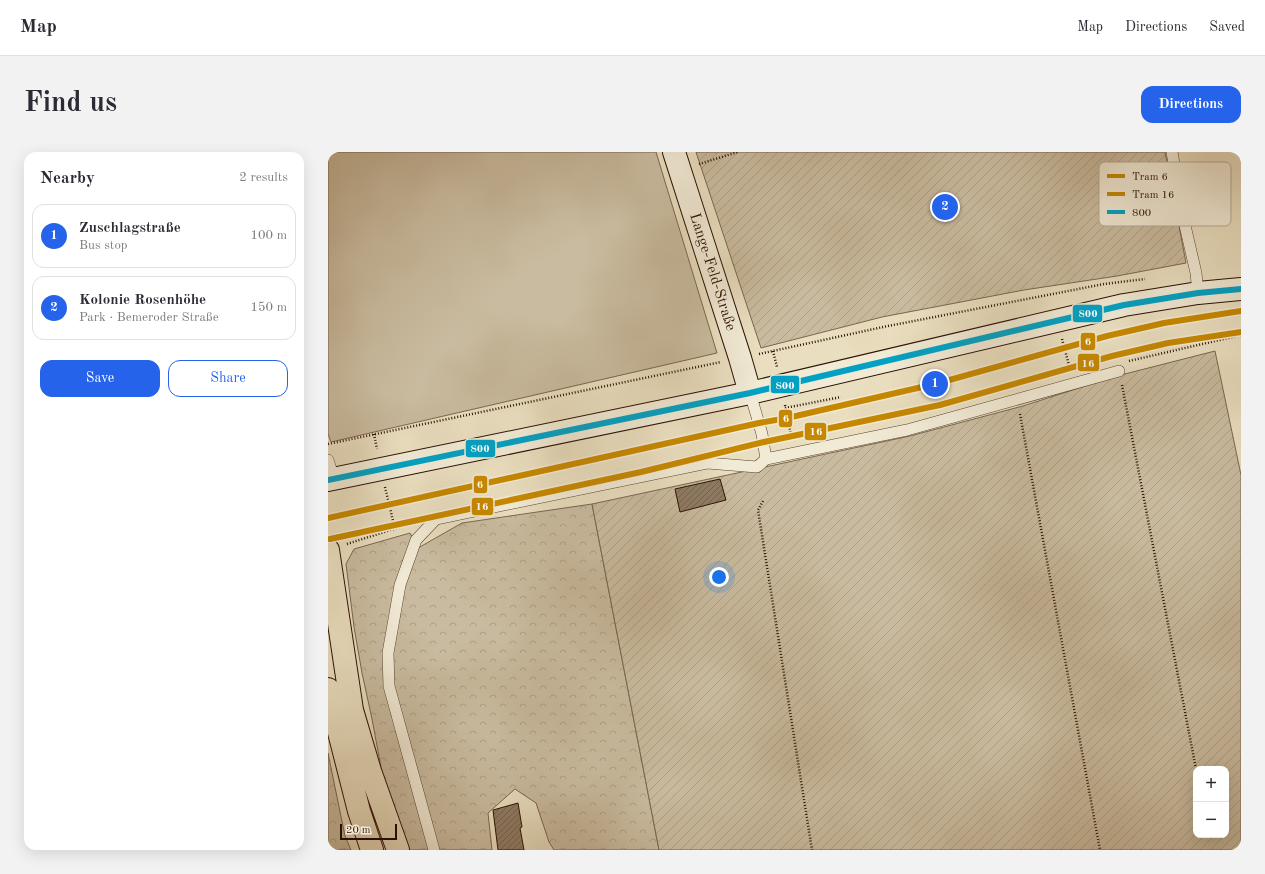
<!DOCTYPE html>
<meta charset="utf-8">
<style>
body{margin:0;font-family:"Old Standard TT",serif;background:#f2f2f3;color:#2b2b33}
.controls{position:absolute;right:12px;bottom:12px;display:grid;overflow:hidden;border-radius:8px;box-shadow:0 4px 16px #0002}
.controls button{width:36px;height:36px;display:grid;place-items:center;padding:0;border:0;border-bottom:1px solid #e1e1e2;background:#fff;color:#2b2b33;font:20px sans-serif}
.scale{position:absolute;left:12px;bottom:10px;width:57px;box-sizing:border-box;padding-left:4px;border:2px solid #2c1004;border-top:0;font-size:11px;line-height:14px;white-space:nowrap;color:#2c1004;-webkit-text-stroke:3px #f1ead5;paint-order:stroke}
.you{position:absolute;left:391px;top:425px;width:14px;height:14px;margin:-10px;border:3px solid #fff;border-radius:50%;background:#1a73e8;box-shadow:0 0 0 6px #1a73e833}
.badge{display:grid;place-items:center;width:26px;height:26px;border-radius:50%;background:#2563eb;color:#fff;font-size:13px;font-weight:700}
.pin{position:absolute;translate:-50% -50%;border:2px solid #fff;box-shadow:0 1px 4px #0006}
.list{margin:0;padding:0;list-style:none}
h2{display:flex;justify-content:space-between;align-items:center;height:52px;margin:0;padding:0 16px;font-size:17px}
h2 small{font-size:13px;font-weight:400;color:#7c7c81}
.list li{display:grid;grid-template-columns:26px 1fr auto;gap:12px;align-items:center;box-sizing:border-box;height:64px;margin:0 8px 8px;padding:0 8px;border:1px solid #e1e1e2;border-radius:12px}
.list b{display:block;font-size:15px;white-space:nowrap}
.list p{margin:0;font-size:13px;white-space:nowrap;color:#7c7c81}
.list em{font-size:13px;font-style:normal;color:#7c7c81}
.actions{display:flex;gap:8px;padding:12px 16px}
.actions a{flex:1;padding:9px 0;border:1px solid #2563eb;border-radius:12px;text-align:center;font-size:14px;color:#2563eb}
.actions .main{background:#2563eb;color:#fff}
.map{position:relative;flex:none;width:913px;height:698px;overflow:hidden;border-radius:12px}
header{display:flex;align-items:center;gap:24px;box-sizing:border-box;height:56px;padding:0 20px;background:#fff;border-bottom:1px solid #e1e1e2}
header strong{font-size:19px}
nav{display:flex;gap:22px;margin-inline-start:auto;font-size:14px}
.intro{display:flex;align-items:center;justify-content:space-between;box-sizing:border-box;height:96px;padding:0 24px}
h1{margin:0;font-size:28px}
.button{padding:10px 18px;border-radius:12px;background:#2563eb;color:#fff;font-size:14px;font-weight:700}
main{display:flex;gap:24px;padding:0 24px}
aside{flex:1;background:#fff;border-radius:12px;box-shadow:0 4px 16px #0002}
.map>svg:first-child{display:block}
.grass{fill:#c9bb9f;stroke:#7a6652}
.forest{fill:url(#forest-crowns);stroke:#7a6652}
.garden{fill:url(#garden-furrows);stroke:#7a6652;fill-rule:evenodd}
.building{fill:url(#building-hatch);stroke:#2c1004}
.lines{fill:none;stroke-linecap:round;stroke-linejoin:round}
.lane-casing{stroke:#5b4433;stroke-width:12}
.secondary-casing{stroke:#2c1004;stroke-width:24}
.highway-casing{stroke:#2c1004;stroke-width:24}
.path{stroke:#2c1004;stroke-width:2.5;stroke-dasharray:1 2;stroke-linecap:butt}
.lane{stroke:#f1ead5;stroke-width:11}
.secondary{stroke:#f1ead5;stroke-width:22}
.highway{stroke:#e9debf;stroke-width:22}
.bus-1-casing{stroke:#f1ead5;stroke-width:9}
.bus-1{stroke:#02a1c4;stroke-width:6}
.tram-1-casing{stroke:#f1ead5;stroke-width:9}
.tram-2-casing{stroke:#f1ead5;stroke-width:9}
.tram-1{stroke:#c68801;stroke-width:6}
.tram-2{stroke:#c68801;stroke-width:6}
.labels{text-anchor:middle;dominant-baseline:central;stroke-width:3;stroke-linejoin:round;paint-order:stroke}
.street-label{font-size:15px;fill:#2c1004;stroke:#f1ead5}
.key{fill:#f1ead5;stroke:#b6a996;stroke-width:1}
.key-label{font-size:11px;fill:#2c1004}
.line-badge{stroke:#f1ead5;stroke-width:1.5}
.badge-label{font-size:11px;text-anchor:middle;font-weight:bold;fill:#fff}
</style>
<header>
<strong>Map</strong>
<nav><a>Map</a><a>Directions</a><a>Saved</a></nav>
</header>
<div class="intro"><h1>Find us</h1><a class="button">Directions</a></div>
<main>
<aside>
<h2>Nearby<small>2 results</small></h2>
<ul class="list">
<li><span class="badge">1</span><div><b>Zuschlagstraße</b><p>Bus stop</p></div><em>100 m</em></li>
<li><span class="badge">2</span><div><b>Kolonie Rosenhöhe</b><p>Park · Bemeroder Straße</p></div><em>150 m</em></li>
</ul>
<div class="actions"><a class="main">Save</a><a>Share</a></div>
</aside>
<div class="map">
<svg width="913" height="698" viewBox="0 0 913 698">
<defs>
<pattern id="forest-crowns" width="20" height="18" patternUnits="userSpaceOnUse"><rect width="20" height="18" fill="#c9bb9f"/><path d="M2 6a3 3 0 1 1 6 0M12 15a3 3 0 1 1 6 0" fill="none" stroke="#ada087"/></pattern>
<pattern id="garden-furrows" width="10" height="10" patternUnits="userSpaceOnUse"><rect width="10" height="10" fill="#c9bb9f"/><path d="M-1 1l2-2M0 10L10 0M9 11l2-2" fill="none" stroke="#ada087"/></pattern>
<pattern id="building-hatch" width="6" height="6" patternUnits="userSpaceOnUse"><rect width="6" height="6" fill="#8e7b65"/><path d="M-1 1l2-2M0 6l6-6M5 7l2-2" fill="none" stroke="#746351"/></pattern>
</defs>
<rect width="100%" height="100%" fill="#e9debf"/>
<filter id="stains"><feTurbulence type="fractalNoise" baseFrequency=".005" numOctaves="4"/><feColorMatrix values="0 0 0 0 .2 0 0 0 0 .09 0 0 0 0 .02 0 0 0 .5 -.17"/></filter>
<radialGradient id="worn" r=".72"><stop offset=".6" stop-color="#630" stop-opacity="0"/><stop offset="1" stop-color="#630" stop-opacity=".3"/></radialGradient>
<!-- grass -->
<path class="grass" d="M 0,0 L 328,0 L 389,201 L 3,290 L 0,282 Z"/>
<!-- forest -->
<path class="forest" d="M 264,352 L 331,698 L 226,698 L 221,690 L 208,651 L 187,637 L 160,661 L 164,698 L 80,698 L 55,626 L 44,567 L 34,521 L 26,475 L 18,412 L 26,397 L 82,381 L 90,396 L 134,371 Z
M 0,601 L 17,684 L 23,698 L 0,698 Z"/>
<!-- garden -->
<path class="garden" d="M 368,0 L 837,0 L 858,111 L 789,124 L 696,138 L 554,165 L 433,196 Z
M 887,199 L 913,323 L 913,698 L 331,698 L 264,352 L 582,284 L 695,254 L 785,225 ZM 868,617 L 898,617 L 898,683 L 868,683 Z"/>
<!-- building -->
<path class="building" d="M 392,327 L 398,348 L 352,360 L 347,337 Z
M 190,651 L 194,675 L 192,676 L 196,698 L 170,698 L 165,658 Z"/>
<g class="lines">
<defs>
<path id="lane" d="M 844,0 L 856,69 L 868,121 L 870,141
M 422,241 L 434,282 L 438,307
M 0,308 L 6,327
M 106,698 L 61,534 L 60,501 L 72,433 L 88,388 L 108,367 L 379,311 L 429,315 L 438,307 L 579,278 L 791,219"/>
<g id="secondary">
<path id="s1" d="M 346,0 L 412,206 L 422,241"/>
<path d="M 0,328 L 422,241 L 796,153 L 870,141 L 913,137"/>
</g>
<path id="highway" d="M 0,398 L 24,558 L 42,619 L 70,698
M 0,537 L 31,659 L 44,698"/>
</defs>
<!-- lane casing -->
<use href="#lane" class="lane-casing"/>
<!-- secondary casing -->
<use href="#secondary" class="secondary-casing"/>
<!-- highway casing -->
<use href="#highway" class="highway-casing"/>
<!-- path -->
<path class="path" d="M 371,12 L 410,0
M 734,187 L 742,217
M 445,199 L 449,215
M 431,202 L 555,175 L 776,132 L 817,127
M 801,209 L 913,183
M 707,225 L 713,223
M 794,233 L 868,617
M 457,253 L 464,288
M 457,256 L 513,245
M 692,262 L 772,698
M 46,282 L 49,297
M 463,285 L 521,272
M 0,292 L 393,210
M 57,335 L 67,377
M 435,349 L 430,358 L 484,698
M 19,392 L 81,372"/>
<!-- lane -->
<use href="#lane" class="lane"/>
<!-- secondary -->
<use href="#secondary" class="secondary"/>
<!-- highway -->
<use href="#highway" class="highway"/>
<defs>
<path id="bus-1" d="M 0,328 L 422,241 L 796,153 L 870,141 L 913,137"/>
</defs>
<!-- bus-1 casing -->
<use href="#bus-1" class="bus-1-casing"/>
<!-- bus-1 -->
<use href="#bus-1" class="bus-1"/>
<defs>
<path id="tram-1" d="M 0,366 L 431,271 L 459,266 L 607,232 L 779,184 L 836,171 L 913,159"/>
<path id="tram-2" d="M 2,387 L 313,320 L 436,290 L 612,253 L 784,204 L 840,191 L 913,180"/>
</defs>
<!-- tram-1 casing -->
<use href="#tram-1" class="tram-1-casing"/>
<!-- tram-2 casing -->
<use href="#tram-2" class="tram-2-casing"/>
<!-- tram-1 -->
<use href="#tram-1" class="tram-1"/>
<!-- tram-2 -->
<use href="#tram-2" class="tram-2"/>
</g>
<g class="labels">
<!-- street labels -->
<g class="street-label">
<text stroke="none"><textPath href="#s1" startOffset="126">Lange-Feld-Straße</textPath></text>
</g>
</g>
<!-- legend -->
<rect x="771" y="10" width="132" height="64" rx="6" class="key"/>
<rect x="779" y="22" width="18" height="4" fill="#c68801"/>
<rect x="779" y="40" width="18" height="4" fill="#c68801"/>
<rect x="779" y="58" width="18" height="4" fill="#02a1c4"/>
<g class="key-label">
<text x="804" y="28">Tram 6</text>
<text x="804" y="46">Tram 16</text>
<text x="804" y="64">800</text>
</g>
<g class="line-badge">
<rect x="744" y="152" width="31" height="19" rx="4" fill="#02a1c4"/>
<rect x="752" y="180" width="16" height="19" rx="4" fill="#c68801"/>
<rect x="749" y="201" width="23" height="19" rx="4" fill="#c68801"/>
<rect x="442" y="223" width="30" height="19" rx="4" fill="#02a1c4"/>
<rect x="450" y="257" width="15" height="19" rx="4" fill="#c68801"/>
<rect x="476" y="270" width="23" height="19" rx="4" fill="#c68801"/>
<rect x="137" y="287" width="31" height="19" rx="4" fill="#02a1c4"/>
<rect x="145" y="323" width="15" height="19" rx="4" fill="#c68801"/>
<rect x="143" y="345" width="23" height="19" rx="4" fill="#c68801"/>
</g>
<g class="badge-label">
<text x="760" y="165">800</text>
<text x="760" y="193">6</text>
<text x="760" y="215">16</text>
<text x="457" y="237">800</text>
<text x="458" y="270">6</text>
<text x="488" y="283">16</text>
<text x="152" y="300">800</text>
<text x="152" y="336">6</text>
<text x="154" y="358">16</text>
</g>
<rect width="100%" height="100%" filter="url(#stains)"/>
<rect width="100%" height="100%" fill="url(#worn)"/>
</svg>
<div class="controls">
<button>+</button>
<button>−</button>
</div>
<div class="scale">20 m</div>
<div class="you"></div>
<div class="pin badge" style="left:607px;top:232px">1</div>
<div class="pin badge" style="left:617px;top:55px">2</div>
</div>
</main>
